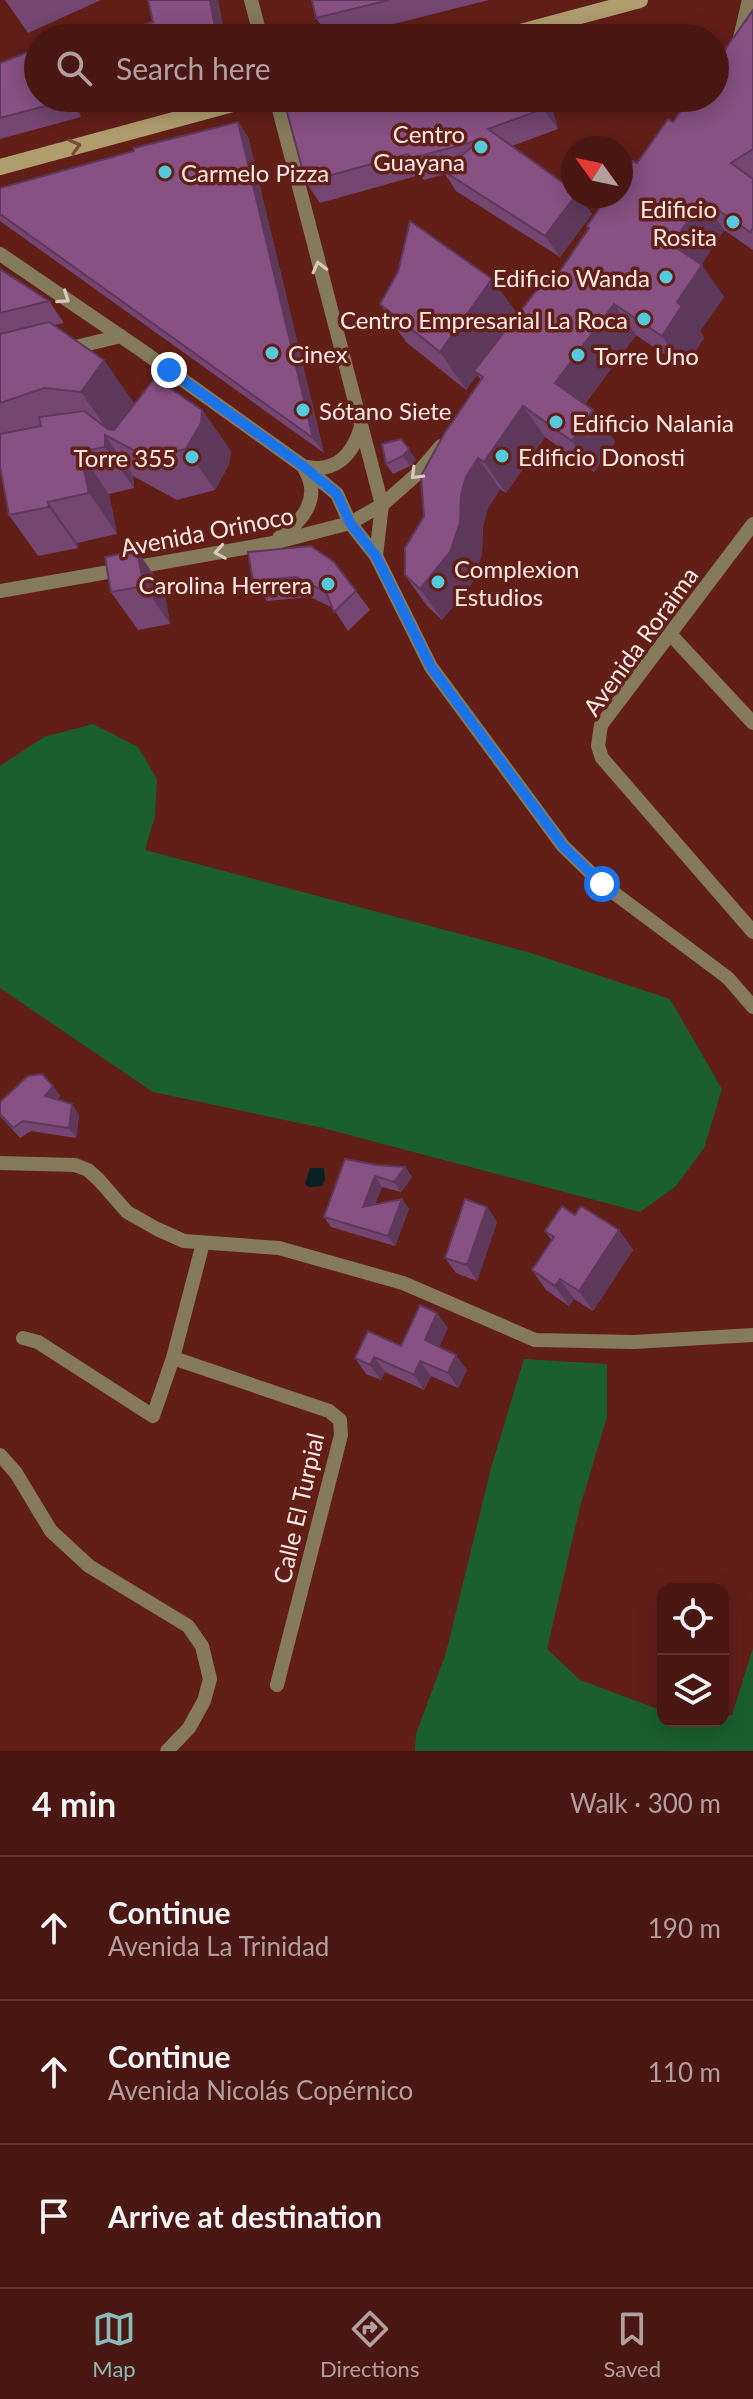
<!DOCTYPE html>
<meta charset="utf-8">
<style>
body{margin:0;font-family:Lato,sans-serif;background:#51201b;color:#f1f3f6}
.controls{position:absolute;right:24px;bottom:24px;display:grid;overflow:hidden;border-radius:16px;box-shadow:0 4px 20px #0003}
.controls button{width:72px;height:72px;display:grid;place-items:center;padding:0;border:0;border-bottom:2px solid #613632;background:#4a1712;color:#f1f3f6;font:40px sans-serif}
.compass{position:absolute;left:561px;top:136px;width:72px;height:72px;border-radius:50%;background:#4a1712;box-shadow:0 4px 20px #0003;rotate:303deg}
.stop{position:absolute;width:24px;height:24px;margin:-18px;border:6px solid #1a73e8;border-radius:50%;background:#fff}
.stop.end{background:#1a73e8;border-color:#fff;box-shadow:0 2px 8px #0008}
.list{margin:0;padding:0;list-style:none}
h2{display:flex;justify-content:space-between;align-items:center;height:104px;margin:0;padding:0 32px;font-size:34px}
h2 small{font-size:26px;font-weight:400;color:#b29f9f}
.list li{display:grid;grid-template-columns:52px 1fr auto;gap:24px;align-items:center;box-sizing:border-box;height:144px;padding:0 32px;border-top:2px solid #613632}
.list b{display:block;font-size:30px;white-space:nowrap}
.list p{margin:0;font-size:26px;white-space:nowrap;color:#b29f9f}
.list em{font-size:26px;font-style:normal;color:#b29f9f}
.icon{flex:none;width:44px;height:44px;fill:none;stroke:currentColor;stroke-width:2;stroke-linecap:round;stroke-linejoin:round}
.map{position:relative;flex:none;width:753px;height:1751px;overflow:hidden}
.search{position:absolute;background:#4a1712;box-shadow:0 4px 20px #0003;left:24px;right:24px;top:24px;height:88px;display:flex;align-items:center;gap:20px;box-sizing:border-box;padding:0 28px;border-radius:44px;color:#b29f9f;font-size:30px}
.sheet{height:536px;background:#4a1712}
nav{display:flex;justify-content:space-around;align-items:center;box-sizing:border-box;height:112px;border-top:2px solid #613632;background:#4a1712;font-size:22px;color:#b29f9f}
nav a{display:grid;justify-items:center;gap:4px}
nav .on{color:#8bbbb9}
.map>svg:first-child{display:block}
.green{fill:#1b5f2e}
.water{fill:#092024}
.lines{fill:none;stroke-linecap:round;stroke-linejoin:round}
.street{stroke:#857a5c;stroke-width:14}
.secondary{stroke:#b09d6e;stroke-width:16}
.wall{fill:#744671}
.shaded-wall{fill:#5e395c}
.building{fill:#875183;stroke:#5e395c;stroke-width:2}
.oneway{stroke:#7d4b36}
.oneway2{stroke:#d8c8bd}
.route{stroke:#1a73e8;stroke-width:10}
.poi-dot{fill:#54cadc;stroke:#621f18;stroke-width:3}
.labels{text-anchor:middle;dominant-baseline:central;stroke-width:7;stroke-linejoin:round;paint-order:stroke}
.poi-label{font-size:24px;fill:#fbe9e6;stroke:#621f18;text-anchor:start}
.street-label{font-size:24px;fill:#fbe9e6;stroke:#621f18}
</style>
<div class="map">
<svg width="753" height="1751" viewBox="0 0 753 1751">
<rect width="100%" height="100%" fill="#621f18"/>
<!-- green -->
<path class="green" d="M 93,724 L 138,747 L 157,779 L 155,816 L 145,850 L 528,952 L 670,999 L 722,1089 L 704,1148 L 676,1186 L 640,1212 L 323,1128 L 153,1092 L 19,1001 L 0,988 L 0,766 L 44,737 Z
M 524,1359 L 607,1364 L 607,1417 L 580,1507 L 547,1649 L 580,1680 L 663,1711 L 663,1721 L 723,1721 L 723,1717 L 732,1715 L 753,1648 L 753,1751 L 415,1751 L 416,1734 L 446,1653 L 491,1468 Z"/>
<!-- water -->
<path class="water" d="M 310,1168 L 324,1168 L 325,1179 L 322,1186 L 309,1187 L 305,1184 Z"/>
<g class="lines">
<!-- street -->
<path class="street" d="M 251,0 L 261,38
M 740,38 L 749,0
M 276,98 L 382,505 L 376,556
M 0,254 L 141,350 L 303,466 L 337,494 L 350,523 L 376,556 L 431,667 L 563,846 L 602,884 L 728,978 L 753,1007
M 67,349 L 121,336
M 303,466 C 335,474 352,456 361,427
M 753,524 L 601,725 L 598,746 L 602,758 L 753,932
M 279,538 C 302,521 322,499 305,470
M 0,591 L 273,543 L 350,523 L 382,505 L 416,475 L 441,446
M 671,635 L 753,723
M 0,1163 L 75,1165 L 88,1170 L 99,1180 L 127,1212 L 157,1229 L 184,1241 L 279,1248 L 403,1283 L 535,1340 L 634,1342 L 753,1335
M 23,1338 L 38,1342 L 153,1416 L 173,1358 L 203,1243
M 173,1358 L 329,1411 L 340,1420 L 341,1435 L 277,1685
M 0,1455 L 16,1473 L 51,1531 L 89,1566 L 188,1626 L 202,1646 L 210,1679 L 204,1701 L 189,1728 L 167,1751"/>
<!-- secondary -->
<path class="secondary" d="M 498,38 L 640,0
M 0,167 L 255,98"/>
</g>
<!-- wall -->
<path class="wall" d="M 5,0 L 101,0 L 28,33 Z
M 312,0 L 489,0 L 338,38 L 330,38 L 316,18 Z
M 753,10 L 753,250 L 724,230 L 701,265 L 724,297 L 700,331 L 704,338 L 684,368 L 636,335 L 585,404 L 593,410 L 615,442 L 594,472 L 545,437 L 506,493 L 500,489 L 488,508 L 483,526 L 482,554 L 472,583 L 442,620 L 427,606 L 405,575 L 424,516 L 481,380 L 477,375 L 466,390 L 406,342 L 380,304 L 492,279 L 518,315 L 553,281 L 588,229 L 587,226 L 637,163 L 673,122 Z
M 0,63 L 38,98 L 84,98 L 75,101 L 81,117 L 0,139 Z
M 549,98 L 558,129 L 512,146 L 573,196 L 579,196 L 592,214 L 560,257 L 456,191 L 445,174 L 424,180 L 420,175 L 320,203 L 306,182 Z
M 238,122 L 248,137 L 324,453 L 0,221 L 0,188 Z
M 0,269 L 49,301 L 64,323 L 55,325 L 135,404 L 202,410 L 231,451 L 229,464 L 215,490 L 177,500 L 133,476 L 134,488 L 109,494 L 117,534 L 77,543 L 78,548 L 38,556 L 9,515 L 0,467 Z
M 401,439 L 416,460 L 410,466 L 393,474 L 386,464 Z
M 248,552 L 356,591 L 370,610 L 348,631 L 333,608 L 310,597 L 267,601 L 253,581 Z
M 105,557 L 164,589 L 170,624 L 138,630 L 111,592 Z
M 53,1086 L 60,1096 L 57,1100 L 72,1104 L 79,1115 L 76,1138 L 31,1131 L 20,1138 L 0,1116 L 0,1102 Z
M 377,1165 L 405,1167 L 412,1177 L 401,1192 L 382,1187 L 375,1204 L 402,1199 L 409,1209 L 395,1246 L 331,1227 L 324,1217 Z
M 487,1207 L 497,1222 L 477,1281 L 456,1273 L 445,1258 Z
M 575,1215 L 619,1230 L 633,1250 L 593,1311 L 574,1299 L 569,1306 L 546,1290 L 532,1270 L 552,1241 L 545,1231 Z
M 448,1328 L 439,1347 L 467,1370 L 458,1388 L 431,1376 L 424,1390 L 385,1372 L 381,1380 L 366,1374 L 355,1358 L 401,1346 Z"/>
<!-- shaded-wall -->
<path class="shaded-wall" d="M 210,0 L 218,0 L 226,38 L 217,38 Z
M 68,98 L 73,98 L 75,101 L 81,117 Z
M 540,98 L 549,98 L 558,129 L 543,109 Z
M 238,122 L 248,137 L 324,453 L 313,438 Z
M 575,196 L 579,196 L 592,214 L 560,257 L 545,236 Z
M 702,199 L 724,230 L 694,276 L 672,245 Z
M 702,265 L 724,297 L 700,331 L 704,338 L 684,368 L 662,336 L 677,302 Z
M 492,279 L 519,317 L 474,371 L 477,375 L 466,390 L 440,352 Z
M 614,304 L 636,335 L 577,414 L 555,383 Z
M 104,360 L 136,406 L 113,438 L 81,392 Z
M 523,406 L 545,437 L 506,493 L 484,462 Z
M 202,410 L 231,451 L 229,464 L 215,490 L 186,449 Z
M 593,410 L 615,442 L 594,472 L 572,441 Z
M 105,435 L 133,476 L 134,488 L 105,447 Z
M 409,449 L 416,460 L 410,466 L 403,456 Z
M 80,452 L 109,494 L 117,534 L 89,493 Z
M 478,458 L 500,489 L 488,508 L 483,526 L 482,554 L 472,583 L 442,620 L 420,589 L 461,495 L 466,477 Z
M 48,502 L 77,543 L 78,548 L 49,507 Z
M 137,551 L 164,589 L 170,624 L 144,586 Z
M 53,1086 L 60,1096 L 53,1106 L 45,1096 Z
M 72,1104 L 79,1115 L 76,1138 L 69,1128 Z
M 405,1167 L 412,1177 L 401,1192 L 394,1182 Z
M 375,1176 L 382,1187 L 370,1217 L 363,1207 Z
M 402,1199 L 409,1209 L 395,1246 L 388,1236 Z
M 487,1207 L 497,1222 L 477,1281 L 467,1265 Z
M 619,1230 L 633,1250 L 593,1311 L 579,1291 Z
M 560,1279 L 574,1299 L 569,1306 L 555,1286 Z
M 437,1313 L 448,1328 L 435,1356 L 425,1340 Z
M 456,1355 L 467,1370 L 458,1388 L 448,1373 Z
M 374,1357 L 385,1372 L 381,1380 L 370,1365 Z
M 420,1361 L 431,1376 L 424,1390 L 414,1375 Z"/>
<!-- building -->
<path class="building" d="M 148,0 L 210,0 L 217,38 L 96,38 L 153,22 Z
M 312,0 L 389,0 L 316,18 Z
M 753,10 L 753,149 L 731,163 L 753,179 L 753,228 L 750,232 L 702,199 L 672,245 L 702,265 L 677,302 L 682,306 L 662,336 L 614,304 L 555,383 L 593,410 L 572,441 L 523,406 L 484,462 L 478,458 L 466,477 L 461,495 L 460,523 L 450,552 L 420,589 L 405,575 L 405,548 L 424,516 L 421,476 L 444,434 L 483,377 L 474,371 L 547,277 L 553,281 L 589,228 L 587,226 L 608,196 L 621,196 L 621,178 L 633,161 L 637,163 L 668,119 L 673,122 L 690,98 L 715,98 L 715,64 Z
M 38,48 L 38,98 L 68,98 L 68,100 L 0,118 L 0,63 Z
M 294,98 L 540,98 L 543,109 L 488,129 L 573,190 L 573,196 L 575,196 L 545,236 L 442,170 L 483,139 L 409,159 L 408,154 L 306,182 L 284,101 Z
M 238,122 L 313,438 L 0,214 L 0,188 L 134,151 L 134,148 Z
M 410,221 L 492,279 L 440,352 L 380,304 L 398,272 Z
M 0,269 L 49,301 L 0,313 Z
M 49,322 L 104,360 L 81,392 L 44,388 L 0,403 L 0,334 Z
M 155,378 L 202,410 L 201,423 L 186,449 L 148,458 L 105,435 L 105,447 L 80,452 L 89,493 L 48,502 L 49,507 L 9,515 L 0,467 L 0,434 L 41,426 L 39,417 L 84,411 L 108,429 L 114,430 Z
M 401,439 L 409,449 L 403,456 L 386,464 L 382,444 Z
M 311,546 L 334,562 L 356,591 L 334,612 L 326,592 L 296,577 L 253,581 L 248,552 Z
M 137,551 L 144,586 L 111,592 L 105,557 Z
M 42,1074 L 53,1086 L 45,1096 L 72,1104 L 69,1128 L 23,1121 L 13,1128 L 0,1114 L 0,1102 L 28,1076 Z
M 345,1159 L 377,1165 L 405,1167 L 394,1182 L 375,1176 L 363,1207 L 402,1199 L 388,1236 L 324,1217 Z
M 465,1199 L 487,1207 L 467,1265 L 445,1258 Z
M 562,1206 L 575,1215 L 581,1206 L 619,1230 L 579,1291 L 560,1279 L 555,1286 L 532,1270 L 554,1237 L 545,1231 Z
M 420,1305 L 437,1313 L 425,1340 L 456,1355 L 448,1373 L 420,1361 L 414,1375 L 374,1357 L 370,1365 L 355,1358 L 368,1331 L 401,1346 Z"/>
<!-- one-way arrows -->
<defs><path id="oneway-chevron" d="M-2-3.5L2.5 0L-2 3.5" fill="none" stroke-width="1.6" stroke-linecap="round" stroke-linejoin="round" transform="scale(2)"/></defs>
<use class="oneway" href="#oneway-chevron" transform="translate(75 146) rotate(-15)"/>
<g class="oneway2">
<use href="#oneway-chevron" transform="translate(319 267) rotate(-104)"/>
<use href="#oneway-chevron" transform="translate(64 298) rotate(34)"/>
<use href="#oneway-chevron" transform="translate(416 474) rotate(135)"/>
<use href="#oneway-chevron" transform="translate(220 552) rotate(170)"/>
</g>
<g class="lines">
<!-- route -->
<path class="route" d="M 169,370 L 303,466 L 337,494 L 350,523 L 376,556 L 431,667 L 563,846 L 602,884"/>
</g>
<!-- markers -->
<g class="poi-dot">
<circle cx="481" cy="147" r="8"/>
<circle cx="165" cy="172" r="8"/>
<circle cx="733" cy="222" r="8"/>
<circle cx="666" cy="277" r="8"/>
<circle cx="644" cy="319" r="8"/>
<circle cx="272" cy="353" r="8"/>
<circle cx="578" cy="355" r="8"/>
<circle cx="303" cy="410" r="8"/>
<circle cx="556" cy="422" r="8"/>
<circle cx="502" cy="456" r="8"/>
<circle cx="192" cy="457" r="8"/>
<circle cx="438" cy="582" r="8"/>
<circle cx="328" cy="584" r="8"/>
</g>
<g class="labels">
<!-- poi labels -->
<g class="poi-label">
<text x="465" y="133" text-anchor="end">Centro<tspan x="465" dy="28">Guayana</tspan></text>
<text x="181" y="172">Carmelo Pizza</text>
<text x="717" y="208" text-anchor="end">Edificio<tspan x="717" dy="28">Rosita</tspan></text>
<text x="650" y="277" text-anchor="end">Edificio Wanda</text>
<text x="628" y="319" text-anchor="end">Centro Empresarial La Roca</text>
<text x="288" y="353">Cinex</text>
<text x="594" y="355">Torre Uno</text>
<text x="319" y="410">Sótano Siete</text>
<text x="572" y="422">Edificio Nalania</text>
<text x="518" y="456">Edificio Donosti</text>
<text x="176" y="457" text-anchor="end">Torre 355</text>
<text x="454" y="568">Complexion<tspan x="454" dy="28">Estudios</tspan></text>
<text x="312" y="584" text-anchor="end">Carolina Herrera</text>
</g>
<!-- street labels -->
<g class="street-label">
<text transform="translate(207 531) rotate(-11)">Avenida Orinoco</text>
<text transform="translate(640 641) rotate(-54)">Avenida Roraima</text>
<text transform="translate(298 1508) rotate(-77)">Calle El Turpial</text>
</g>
</g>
</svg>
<div class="controls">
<button><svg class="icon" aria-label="locate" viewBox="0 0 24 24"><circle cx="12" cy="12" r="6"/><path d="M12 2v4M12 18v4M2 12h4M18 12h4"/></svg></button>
<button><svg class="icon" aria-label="layers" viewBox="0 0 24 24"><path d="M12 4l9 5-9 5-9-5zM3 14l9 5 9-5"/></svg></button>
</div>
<svg class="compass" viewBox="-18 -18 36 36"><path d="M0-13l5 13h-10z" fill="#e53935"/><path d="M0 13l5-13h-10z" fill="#b29f9f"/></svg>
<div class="stop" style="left:602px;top:884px"></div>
<div class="stop end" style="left:169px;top:370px"></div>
<div class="search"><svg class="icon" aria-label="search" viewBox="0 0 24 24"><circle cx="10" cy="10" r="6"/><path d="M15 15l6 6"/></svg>Search here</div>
</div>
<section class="sheet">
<h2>4 min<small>Walk · 300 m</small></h2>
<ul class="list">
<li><svg class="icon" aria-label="ahead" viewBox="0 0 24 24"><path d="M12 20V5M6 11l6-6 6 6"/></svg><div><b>Continue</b><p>Avenida La Trinidad</p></div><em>190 m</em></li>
<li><svg class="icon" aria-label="ahead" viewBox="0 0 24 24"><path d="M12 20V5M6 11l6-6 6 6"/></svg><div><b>Continue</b><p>Avenida Nicolás Copérnico</p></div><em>110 m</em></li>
<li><svg class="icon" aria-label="arrive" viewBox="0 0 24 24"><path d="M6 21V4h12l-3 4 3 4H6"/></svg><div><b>Arrive at destination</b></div></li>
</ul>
</section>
<nav>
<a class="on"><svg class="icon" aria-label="map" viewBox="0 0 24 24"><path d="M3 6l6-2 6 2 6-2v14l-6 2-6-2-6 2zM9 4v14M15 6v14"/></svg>Map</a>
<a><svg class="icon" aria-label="directions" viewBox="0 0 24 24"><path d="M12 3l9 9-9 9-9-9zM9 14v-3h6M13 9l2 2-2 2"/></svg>Directions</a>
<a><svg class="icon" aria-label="saved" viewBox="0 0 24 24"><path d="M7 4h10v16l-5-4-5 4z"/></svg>Saved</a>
</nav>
